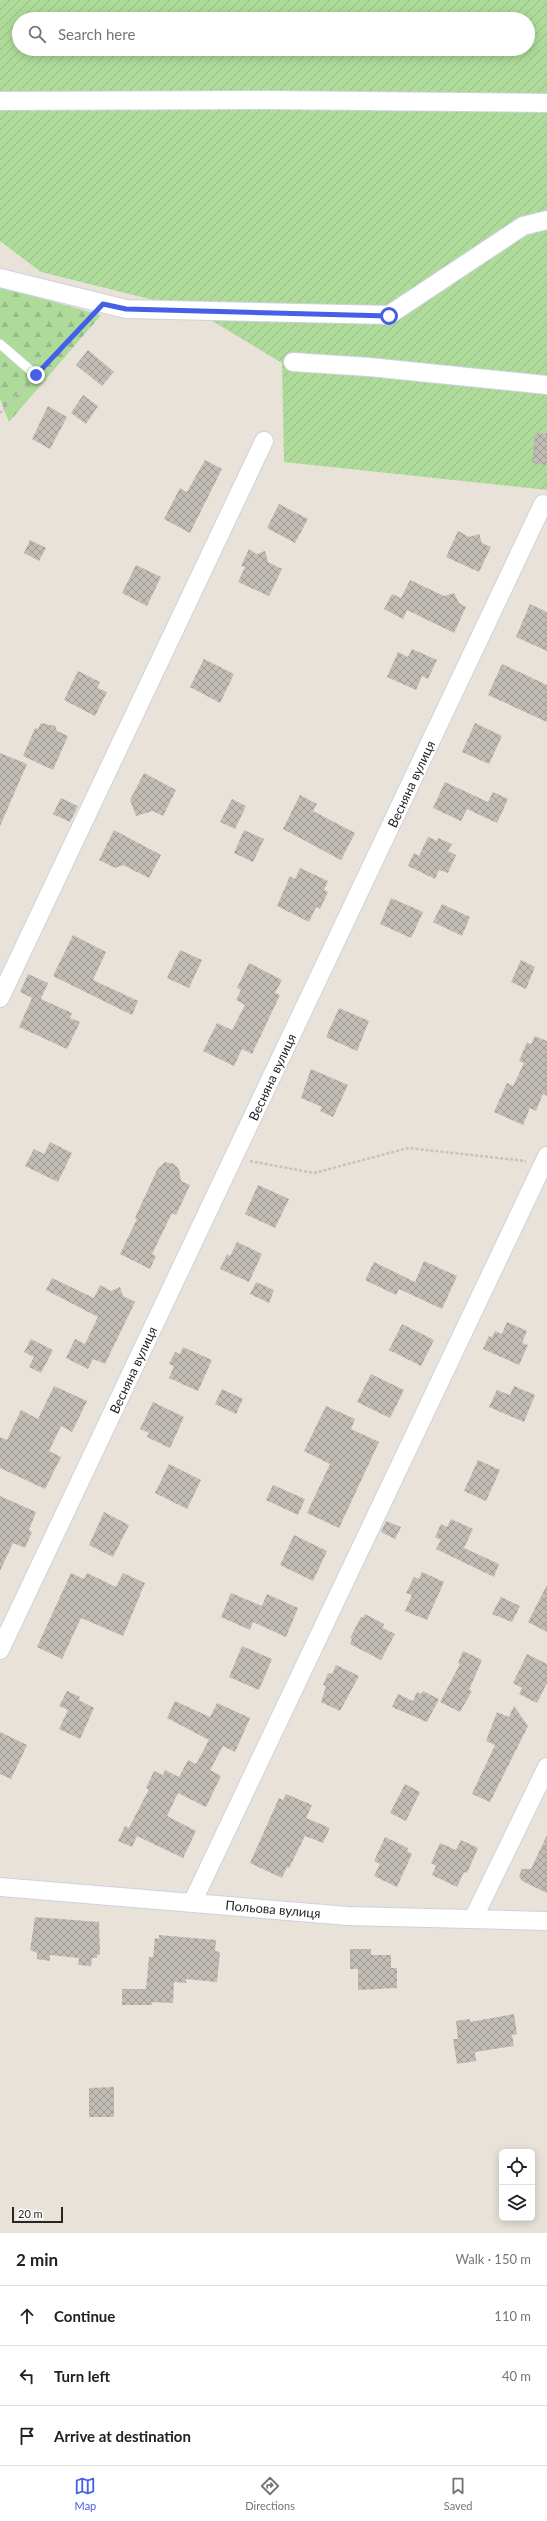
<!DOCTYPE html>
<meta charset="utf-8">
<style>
body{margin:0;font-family:Lato,sans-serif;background:#f2f2f2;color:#202124}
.controls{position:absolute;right:12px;bottom:12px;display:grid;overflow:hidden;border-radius:6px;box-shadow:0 2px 10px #0003}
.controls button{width:36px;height:36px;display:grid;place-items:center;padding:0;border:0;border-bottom:1px solid #e0e0e0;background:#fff;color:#202124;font:20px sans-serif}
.scale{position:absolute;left:12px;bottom:10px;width:51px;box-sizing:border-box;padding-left:4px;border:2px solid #272727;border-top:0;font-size:11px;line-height:14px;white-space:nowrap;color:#272727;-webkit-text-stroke:3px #fff;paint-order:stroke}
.stop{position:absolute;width:12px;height:12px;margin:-9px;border:3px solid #455fe9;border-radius:50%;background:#fff}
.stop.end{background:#455fe9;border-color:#fff;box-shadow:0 1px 4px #0008}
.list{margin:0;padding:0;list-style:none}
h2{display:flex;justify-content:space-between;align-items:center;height:52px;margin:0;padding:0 16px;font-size:17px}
h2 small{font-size:13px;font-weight:400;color:#757577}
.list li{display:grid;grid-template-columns:26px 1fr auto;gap:12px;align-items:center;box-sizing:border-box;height:60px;padding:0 16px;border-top:1px solid #e0e0e0}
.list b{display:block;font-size:15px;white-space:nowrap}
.list em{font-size:13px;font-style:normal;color:#757577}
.icon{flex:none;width:22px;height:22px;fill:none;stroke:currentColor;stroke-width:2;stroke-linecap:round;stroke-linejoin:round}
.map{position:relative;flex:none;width:547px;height:2233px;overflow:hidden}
.search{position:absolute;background:#fff;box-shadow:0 2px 10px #0003;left:12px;right:12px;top:12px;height:44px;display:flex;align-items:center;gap:10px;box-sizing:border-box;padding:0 14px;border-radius:22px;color:#757577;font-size:15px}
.sheet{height:232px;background:#fff}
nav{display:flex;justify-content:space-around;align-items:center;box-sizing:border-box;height:56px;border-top:1px solid #e0e0e0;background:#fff;font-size:11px;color:#757577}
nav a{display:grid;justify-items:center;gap:2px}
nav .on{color:#455fe9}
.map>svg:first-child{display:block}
.forest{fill:url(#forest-firs)}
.garden{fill:url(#garden-furrows);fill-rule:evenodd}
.building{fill:url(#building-cross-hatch)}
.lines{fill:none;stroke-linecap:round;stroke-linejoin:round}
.lane-casing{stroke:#cfd1df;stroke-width:10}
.street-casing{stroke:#cfd1df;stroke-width:20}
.path{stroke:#c3c3c3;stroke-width:2.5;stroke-dasharray:3 2;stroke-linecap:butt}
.lane{stroke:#fff;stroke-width:9}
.street{stroke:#fff;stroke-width:18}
.route{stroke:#455fe9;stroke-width:5}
.labels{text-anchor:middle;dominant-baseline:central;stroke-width:3;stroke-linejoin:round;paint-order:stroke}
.street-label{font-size:13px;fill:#272727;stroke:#fff}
</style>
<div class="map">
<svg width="547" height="2233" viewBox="0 0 547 2233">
<defs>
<pattern id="forest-firs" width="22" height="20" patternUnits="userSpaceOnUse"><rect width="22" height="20" fill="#aedb9a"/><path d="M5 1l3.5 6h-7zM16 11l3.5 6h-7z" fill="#96bc85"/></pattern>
<pattern id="garden-furrows" width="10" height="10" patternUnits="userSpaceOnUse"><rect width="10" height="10" fill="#aedb9a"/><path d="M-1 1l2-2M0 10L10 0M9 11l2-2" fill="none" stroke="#96bc85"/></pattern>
<pattern id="building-cross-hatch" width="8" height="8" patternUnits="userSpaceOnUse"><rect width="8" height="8" fill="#c1bcb5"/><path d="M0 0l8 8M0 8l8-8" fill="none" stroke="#9d9993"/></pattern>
</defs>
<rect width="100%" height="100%" fill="#e8e2d9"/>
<!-- forest -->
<path class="forest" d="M 0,287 L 101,315 L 9,422 L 0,399 Z"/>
<!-- garden -->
<path class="garden" d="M 0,0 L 547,0 L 547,490 L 284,462 L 282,363 L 194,310 L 41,272 L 0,241 ZM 19,19 L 528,19 L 528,49 L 19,49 Z"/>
<!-- building -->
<path class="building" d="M 88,350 L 114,372 L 102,386 L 76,365 Z
M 83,395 L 98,406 L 86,424 L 71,413 Z
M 48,406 L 67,417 L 50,449 L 32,439 Z
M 535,433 L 547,434 L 547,465 L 532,463 Z
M 205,460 L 222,469 L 190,533 L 164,519 L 180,488 L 187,492 Z
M 279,504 L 308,519 L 295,543 L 267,528 Z
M 458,531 L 469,537 L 479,534 L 482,543 L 491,547 L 479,572 L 446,557 Z
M 30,540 L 46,548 L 39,561 L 24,553 Z
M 249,549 L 257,554 L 265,551 L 268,562 L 282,569 L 269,596 L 238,582 L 245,567 L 241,566 Z
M 136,565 L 161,577 L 147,606 L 122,593 Z
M 410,580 L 444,596 L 454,593 L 459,603 L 466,607 L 454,633 L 407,610 L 403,619 L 384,609 L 392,594 L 401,598 Z
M 530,604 L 547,612 L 547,651 L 516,637 Z
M 412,649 L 437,660 L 428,679 L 422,676 L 416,690 L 387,677 L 398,652 L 408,657 Z
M 204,659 L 234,674 L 220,703 L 190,687 Z
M 502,664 L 547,685 L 547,722 L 488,695 Z
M 78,671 L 100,682 L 97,688 L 107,692 L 95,716 L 64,700 Z
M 41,723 L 55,726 L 57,731 L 68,736 L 53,770 L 23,756 L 35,728 L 38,729 Z
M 475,723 L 502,736 L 489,764 L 462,752 Z
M 0,753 L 27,764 L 0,826 Z
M 144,773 L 176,790 L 163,816 L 153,811 L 136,816 L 130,800 Z
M 445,782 L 488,802 L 493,792 L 508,799 L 497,823 L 467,809 L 461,821 L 433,808 Z
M 300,795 L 317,804 L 313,811 L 355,833 L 341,860 L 283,829 Z
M 61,798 L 78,806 L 70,822 L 53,814 Z
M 232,799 L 246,806 L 235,829 L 220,822 Z
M 114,830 L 161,855 L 149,878 L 123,865 L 115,868 L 99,860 Z
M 244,830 L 264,839 L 253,862 L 234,853 Z
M 428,837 L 437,841 L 438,838 L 452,844 L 448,851 L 456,855 L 448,873 L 439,870 L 435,879 L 408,866 L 414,853 L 419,856 Z
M 300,868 L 328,881 L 324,890 L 328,892 L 320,909 L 316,907 L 309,922 L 277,906 L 290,876 L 295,879 Z
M 391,898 L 423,912 L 411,938 L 380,924 Z
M 442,904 L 470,917 L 462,936 L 433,922 Z
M 73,935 L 106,952 L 93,980 L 138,1001 L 132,1015 L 53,976 Z
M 180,950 L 202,960 L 189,988 L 167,978 Z
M 521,960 L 535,967 L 526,989 L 511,982 Z
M 249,963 L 282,980 L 275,993 L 280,995 L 252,1054 L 242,1049 L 234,1066 L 203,1051 L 217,1023 L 232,1030 L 245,1005 L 236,1000 L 241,990 L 237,988 Z
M 28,974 L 48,983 L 41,999 L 72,1013 L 70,1018 L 80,1022 L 67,1049 L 19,1027 L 32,998 L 20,992 Z
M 339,1008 L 369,1021 L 357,1051 L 326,1037 Z
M 535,1036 L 547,1041 L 547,1096 L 543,1094 L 536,1111 L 530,1108 L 523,1125 L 494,1112 L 507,1083 L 513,1086 L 524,1063 L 519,1061 L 527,1042 L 531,1044 Z
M 311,1069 L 348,1085 L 333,1117 L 320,1111 L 322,1107 L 301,1098 Z
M 50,1142 L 72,1153 L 58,1182 L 25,1166 L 34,1149 L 44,1154 Z
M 165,1162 L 174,1164 L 179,1169 L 181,1181 L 190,1185 L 176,1215 L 172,1213 L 152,1254 L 156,1256 L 150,1269 L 120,1254 L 137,1219 L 135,1218 L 157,1170 Z
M 258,1185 L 289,1199 L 275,1228 L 245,1214 Z
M 237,1242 L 262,1254 L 249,1282 L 220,1269 L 227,1254 L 230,1256 Z
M 424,1261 L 457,1276 L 442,1309 L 399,1289 L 396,1295 L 365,1280 L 374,1262 L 415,1282 Z
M 52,1278 L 94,1298 L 100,1285 L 111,1291 L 120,1287 L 123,1296 L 135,1302 L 105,1364 L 93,1359 L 88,1369 L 66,1358 L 75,1339 L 85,1344 L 98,1317 L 46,1290 Z
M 256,1282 L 274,1290 L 269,1303 L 250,1294 Z
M 507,1322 L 527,1331 L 522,1343 L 528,1345 L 519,1365 L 483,1349 L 489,1336 L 492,1337 L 495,1331 L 502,1334 Z
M 402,1324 L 434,1340 L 421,1366 L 389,1350 Z
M 31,1339 L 53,1350 L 41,1373 L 29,1367 L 34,1357 L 24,1352 Z
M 183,1347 L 212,1360 L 198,1391 L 169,1378 L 174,1366 L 169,1364 L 175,1352 L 180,1354 Z
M 371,1374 L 404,1390 L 390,1418 L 357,1402 Z
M 54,1386 L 87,1401 L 72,1432 L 61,1426 L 49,1451 L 61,1457 L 45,1489 L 0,1468 L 0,1437 L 7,1440 L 21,1410 L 38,1419 Z
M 514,1386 L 535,1395 L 524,1422 L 489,1407 L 497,1390 L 510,1395 Z
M 222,1389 L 243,1399 L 236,1414 L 215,1404 Z
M 153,1402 L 184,1417 L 170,1448 L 147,1437 L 149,1433 L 140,1429 Z
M 326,1406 L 355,1419 L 351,1429 L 379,1442 L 339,1528 L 307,1513 L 330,1464 L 304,1451 Z
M 478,1460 L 500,1470 L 486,1501 L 464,1491 Z
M 169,1464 L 201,1480 L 187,1509 L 155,1493 Z
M 273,1485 L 305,1499 L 298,1515 L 266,1500 Z
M 0,1496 L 36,1512 L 29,1530 L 32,1532 L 25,1548 L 13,1543 L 0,1571 Z
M 104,1512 L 129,1525 L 113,1557 L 89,1545 Z
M 451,1519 L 473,1529 L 464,1548 L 499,1564 L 494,1577 L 436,1549 L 441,1540 L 435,1537 L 441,1524 L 447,1527 Z
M 386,1521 L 401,1527 L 395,1539 L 381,1532 Z
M 294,1535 L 327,1551 L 313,1581 L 280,1565 Z
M 422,1572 L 444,1582 L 427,1620 L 405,1611 L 412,1595 L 406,1593 L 414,1577 L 419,1579 Z
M 71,1573 L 84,1579 L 87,1573 L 116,1587 L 123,1573 L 145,1583 L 123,1636 L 81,1618 L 62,1659 L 37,1647 Z
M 547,1585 L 547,1632 L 528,1622 Z
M 231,1593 L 262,1606 L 267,1594 L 298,1608 L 286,1637 L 253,1622 L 250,1630 L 221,1617 Z
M 501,1597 L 520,1606 L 512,1622 L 492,1614 Z
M 365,1614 L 384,1624 L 383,1628 L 395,1634 L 381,1660 L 350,1644 L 352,1639 L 350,1638 L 361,1617 L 363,1618 Z
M 242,1646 L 272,1659 L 259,1690 L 229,1677 Z
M 463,1651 L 482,1660 L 469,1690 L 472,1691 L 460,1712 L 440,1702 L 460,1664 L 458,1663 Z
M 527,1654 L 547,1664 L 547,1683 L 537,1703 L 519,1694 L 522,1688 L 513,1683 Z
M 336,1665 L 359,1676 L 340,1711 L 321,1702 L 326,1686 L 323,1685 L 328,1673 L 332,1674 Z
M 67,1691 L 80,1697 L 79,1700 L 94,1708 L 80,1739 L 59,1729 L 68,1710 L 59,1706 Z
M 423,1691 L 439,1699 L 427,1722 L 392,1707 L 398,1694 L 413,1701 L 417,1692 L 421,1694 Z
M 175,1701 L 210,1717 L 217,1703 L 250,1718 L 235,1752 L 223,1746 L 210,1770 L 221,1776 L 206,1807 L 178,1793 L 167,1816 L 196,1831 L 183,1858 L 137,1836 L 132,1847 L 118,1841 L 125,1826 L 129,1828 L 149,1789 L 146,1788 L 154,1771 L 163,1775 L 165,1770 L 179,1777 L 188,1760 L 196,1764 L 209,1740 L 167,1718 Z
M 514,1706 L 528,1726 L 490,1802 L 472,1794 L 495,1745 L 486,1741 L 497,1712 L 509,1717 Z
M 0,1732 L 27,1745 L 11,1779 L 0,1774 Z
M 405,1784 L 420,1792 L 406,1821 L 390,1813 Z
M 286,1794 L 312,1805 L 306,1818 L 330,1828 L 323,1843 L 305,1836 L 289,1868 L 287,1867 L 282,1878 L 250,1863 L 279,1798 L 283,1800 Z
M 547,1835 L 547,1893 L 522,1881 L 519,1876 L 522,1869 L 531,1869 Z
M 385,1837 L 408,1848 L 407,1851 L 412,1854 L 397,1887 L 374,1876 L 380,1864 L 374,1861 Z
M 461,1840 L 478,1848 L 467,1873 L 464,1872 L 457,1887 L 432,1875 L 436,1866 L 431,1863 L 440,1843 L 456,1850 Z
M 35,1917 L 99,1922 L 100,1955 L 97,1954 L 97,1958 L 92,1958 L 91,1966 L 78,1965 L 79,1958 L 50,1955 L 50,1961 L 37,1959 L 37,1953 L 30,1950 Z
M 159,1935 L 216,1940 L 215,1951 L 220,1952 L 217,1982 L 186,1979 L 186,1983 L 174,1982 L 173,2003 L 152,2002 L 152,2005 L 122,2005 L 122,1989 L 146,1989 L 149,1957 L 153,1957 L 155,1938 L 159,1939 Z
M 350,1949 L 371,1949 L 371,1955 L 391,1955 L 391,1968 L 397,1968 L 397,1988 L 358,1990 L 358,1969 L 350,1969 Z
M 514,2014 L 517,2034 L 512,2035 L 514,2046 L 475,2052 L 476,2061 L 457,2064 L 453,2039 L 458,2039 L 456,2021 L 470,2019 L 470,2022 Z
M 114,2087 L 114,2117 L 89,2117 L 89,2088 Z"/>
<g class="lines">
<defs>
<path id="lane" d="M 0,344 L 36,375"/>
<path id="street" d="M 0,101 L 269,100 L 547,103
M 0,278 L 126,309 L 389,315 L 523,226 L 547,220
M 293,362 L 369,367 L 547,385
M 0,998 L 264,441
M 0,1650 L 543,504
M 0,1887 L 348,1916 L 547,1921
M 192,1903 L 547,1156
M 474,1917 L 547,1767"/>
</defs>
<!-- lane casing -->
<use href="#lane" class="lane-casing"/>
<!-- street casing -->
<use href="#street" class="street-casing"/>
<!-- path -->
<path class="path" d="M 44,366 L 90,318
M 0,413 L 27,385
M 250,1161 L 314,1173 L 408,1148 L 526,1161"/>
<!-- lane -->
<use href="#lane" class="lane"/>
<!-- street -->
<use href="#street" class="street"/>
</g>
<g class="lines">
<!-- route -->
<path class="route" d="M 36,375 L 103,304 L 126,309 L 389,316"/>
</g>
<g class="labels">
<!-- street labels -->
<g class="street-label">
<text transform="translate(411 784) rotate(-65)">Весняна вулиця</text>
<text transform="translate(272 1077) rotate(-65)">Весняна вулиця</text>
<text transform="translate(133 1370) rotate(-65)">Весняна вулиця</text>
<text transform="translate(273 1909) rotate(5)">Польова вулиця</text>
</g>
</g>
</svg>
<div class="controls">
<button><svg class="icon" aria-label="locate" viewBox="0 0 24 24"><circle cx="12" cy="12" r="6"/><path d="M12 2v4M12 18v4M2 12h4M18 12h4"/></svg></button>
<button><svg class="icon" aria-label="layers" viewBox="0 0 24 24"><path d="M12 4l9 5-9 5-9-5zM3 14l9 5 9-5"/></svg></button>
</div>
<div class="scale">20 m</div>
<div class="stop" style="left:389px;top:316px"></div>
<div class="stop end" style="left:36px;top:375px"></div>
<div class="search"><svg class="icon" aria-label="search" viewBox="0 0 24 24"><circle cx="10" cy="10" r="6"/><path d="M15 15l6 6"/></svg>Search here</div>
</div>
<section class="sheet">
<h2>2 min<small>Walk · 150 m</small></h2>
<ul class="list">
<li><svg class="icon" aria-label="ahead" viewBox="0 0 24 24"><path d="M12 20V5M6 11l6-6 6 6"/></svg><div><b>Continue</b></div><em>110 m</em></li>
<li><svg class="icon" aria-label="left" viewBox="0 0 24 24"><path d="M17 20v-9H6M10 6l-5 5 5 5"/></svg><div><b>Turn left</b></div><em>40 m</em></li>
<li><svg class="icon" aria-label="arrive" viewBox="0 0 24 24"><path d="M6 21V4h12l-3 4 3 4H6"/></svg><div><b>Arrive at destination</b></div></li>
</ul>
</section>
<nav>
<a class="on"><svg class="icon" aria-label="map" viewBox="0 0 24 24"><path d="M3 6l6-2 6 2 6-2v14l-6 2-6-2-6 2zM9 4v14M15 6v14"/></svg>Map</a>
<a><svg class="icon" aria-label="directions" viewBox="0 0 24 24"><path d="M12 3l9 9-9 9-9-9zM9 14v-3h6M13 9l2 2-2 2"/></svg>Directions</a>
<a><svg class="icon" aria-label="saved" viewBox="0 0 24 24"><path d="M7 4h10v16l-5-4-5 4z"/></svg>Saved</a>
</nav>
